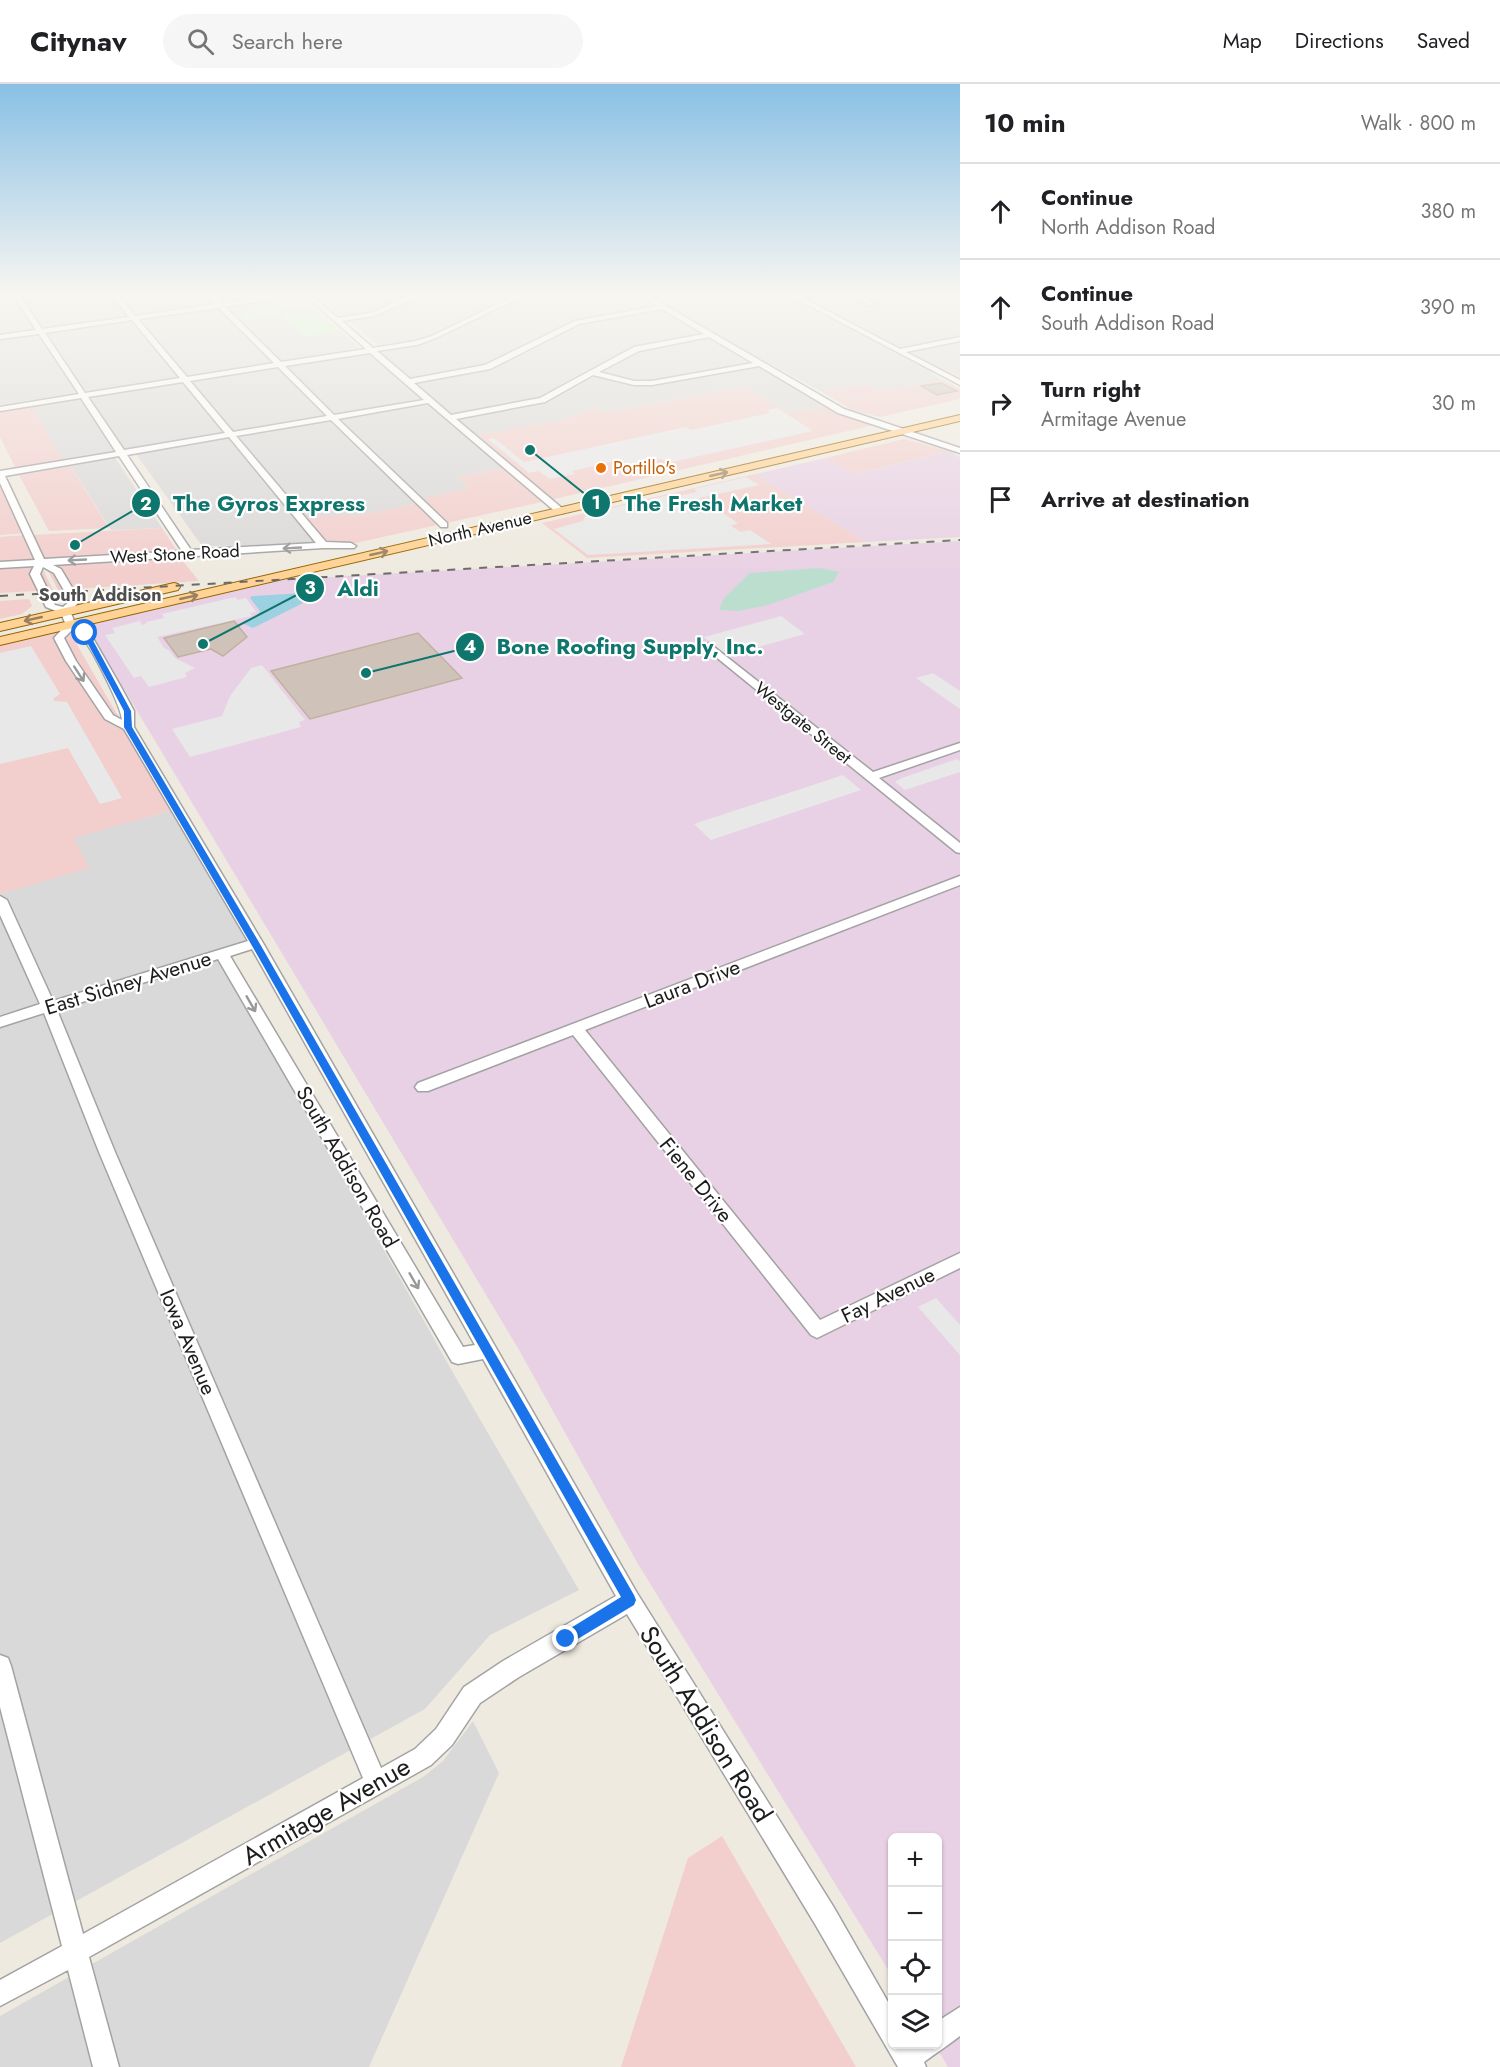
<!DOCTYPE html>
<meta charset="utf-8">
<style>
body{margin:0;font-family:Jost,sans-serif;background:#f6f6f6;color:#202124}
.controls{position:absolute;right:18px;bottom:18px;display:grid;overflow:hidden;border-radius:9px;box-shadow:0 2px 4px #0004}
.controls button{width:54px;height:54px;display:grid;place-items:center;padding:0;border:0;border-bottom:2px solid #e0e0e0;background:#fff;color:#202124;font:30px sans-serif}
.stop{position:absolute;width:18px;height:18px;margin:-14px;border:4px solid #1a73e8;border-radius:50%;background:#fff}
.stop.end{background:#1a73e8;border-color:#fff;box-shadow:0 2px 6px #0008}
.list{margin:0;padding:0;list-style:none}
h2{display:flex;justify-content:space-between;align-items:center;height:78px;margin:0;padding:0 24px;font-size:26px}
h2 small{font-size:20px;font-weight:400;color:#757577}
.list li{display:grid;grid-template-columns:39px 1fr auto;gap:18px;align-items:center;box-sizing:border-box;height:96px;padding:0 24px;border-top:2px solid #e0e0e0}
.list b{display:block;font-size:22px;white-space:nowrap}
.list p{margin:0;font-size:20px;white-space:nowrap;color:#757577}
.list em{font-size:20px;font-style:normal;color:#757577}
.icon{flex:none;width:33px;height:33px;fill:none;stroke:currentColor;stroke-width:2;stroke-linecap:round;stroke-linejoin:round}
.map{position:relative;flex:none;width:960px;height:1983px;overflow:hidden}
header{display:flex;align-items:center;gap:36px;box-sizing:border-box;height:84px;padding:0 30px;background:#fff;border-bottom:2px solid #e0e0e0}
header strong{font-size:28px}
nav{display:flex;gap:33px;margin-inline-start:auto;font-size:21px}
.search{width:420px;height:54px;background:#f6f6f6;display:flex;align-items:center;gap:15px;box-sizing:border-box;padding:0 21px;border-radius:33px;color:#757577;font-size:22px}
main{display:flex}
aside{flex:1;background:#fff}
.map>svg:first-child{display:block}
.residential{fill:#dad9d9}
.commercial{fill:#f2cfcd}
.industrial{fill:#e8d1e4}
.wetland{fill:#bbdece}
.park{fill:#b8febe}
.parking{fill:#e8e8e8}
.water{fill:#9cd1e1}
.building{fill:#cfc3b9;stroke:#c1b0a1;stroke-width:1.5}
.lines{fill:none;stroke-linecap:round;stroke-linejoin:round}
.minor-casing{stroke:#a3a3a3;stroke-width:3}
.major-casing{stroke:#946400;stroke-width:2}
.minor{fill:#fff;fill-rule:evenodd}
.major{fill:#ffd295;fill-rule:evenodd}
.rail{stroke:#6a6a6a;stroke-width:2;stroke-dasharray:8 8;stroke-linecap:butt}
.oneway{stroke:#99805f}
.oneway2{stroke:#999}
.route{fill:#1a73e8}
.food-dot{fill:#e8710a;stroke:#fff;stroke-width:2}
.labels{text-anchor:middle;dominant-baseline:central;stroke-width:4.5;stroke-linejoin:round;paint-order:stroke}
.far-food-label{font-size:18px;fill:#c56008;stroke:#fff;text-anchor:start}
.far-street-label{font-size:18px;fill:#1c1c1c;stroke:#fff}
.far-neighbourhood-label{font-size:18px;font-weight:bold;fill:#4f4f4f;stroke:#fff}
.street-label{font-size:21px;fill:#1c1c1c;stroke:#fff}
.near-street-label{font-size:26px;fill:#1c1c1c;stroke:#fff}
.leader{fill:none;stroke:#0f766e;stroke-width:2}
.callout-dot{fill:#0f766e;stroke:#fff;stroke-width:2}
.mark-label{font-size:18px;text-anchor:middle;font-weight:bold;fill:#fff}
.callout-label{font-size:22px;text-anchor:middle;font-weight:bold;fill:#0f766e;stroke:#fff;stroke-width:4.5;stroke-linejoin:round;paint-order:stroke}
</style>
<header>
<strong>Citynav</strong>
<div class="search"><svg class="icon" aria-label="search" viewBox="0 0 24 24"><circle cx="10" cy="10" r="6"/><path d="M15 15l6 6"/></svg>Search here</div>
<nav><a>Map</a><a>Directions</a><a>Saved</a></nav>
</header>
<main>
<div class="map">
<svg width="960" height="1983" viewBox="0 0 960 1983">
<rect width="100%" height="100%" fill="#efeae0"/>
<!-- residential -->
<path class="residential" d="M 0,212 L 301,212 L 307,218 L 239,228 L 247,236 L 281,231 L 305,252 L 340,247 L 360,264 L 0,321 Z
M 320,212 L 518,212 L 429,254 L 378,261 Z
M 523,212 L 641,212 L 828,322 L 788,329 L 744,303 L 604,329 L 596,323 L 561,336 L 475,352 L 375,267 L 428,257 Z
M 647,212 L 960,212 L 960,293 L 946,286 L 931,289 L 942,296 L 880,307 L 866,300 L 822,308 Z
M 367,270 L 426,316 L 64,378 L 32,323 Z
M 428,318 L 504,384 L 457,393 L 469,404 L 424,418 L 351,433 L 320,461 L 202,462 L 136,370 Z
M 115,374 L 162,444 L 111,446 L 71,382 Z
M 172,726 L 251,858 L 217,869 L 452,1287 L 579,1506 L 490,1551 L 425,1625 L 0,1859 L 0,810 L 88,784 L 73,754 Z
M 473,1637 L 499,1689 L 369,1983 L 0,1983 L 0,1932 L 423,1693 L 443,1677 Z"/>
<!-- commercial -->
<path class="commercial" d="M 943,296 L 960,305 L 960,315 L 880,333 L 852,326 L 822,308 L 866,300 L 880,307 Z
M 744,303 L 788,329 L 828,322 L 874,341 L 550,416 L 475,352 L 561,336 L 596,323 L 605,329 Z
M 32,323 L 64,378 L 15,383 L 0,353 L 0,328 Z
M 904,355 L 949,367 L 854,390 L 826,374 Z
M 71,382 L 78,394 L 109,444 L 49,447 L 19,391 Z
M 504,384 L 546,417 L 351,460 L 320,461 L 297,435 L 348,430 L 351,433 L 423,418 L 420,415 L 469,404 L 457,393 Z
M 755,390 L 866,458 L 587,474 L 542,439 Z
M 0,403 L 26,449 L 0,451 Z
M 162,444 L 177,467 L 44,477 L 31,451 Z
M 26,451 L 53,506 L 0,509 L 0,453 Z
M 178,471 L 199,497 L 58,506 L 44,479 Z
M 29,515 L 32,522 L 22,530 L 0,535 L 0,517 Z
M 68,545 L 172,726 L 74,754 L 89,784 L 0,810 L 0,560 Z
M 722,1752 L 856,1983 L 621,1983 L 688,1774 Z"/>
<!-- industrial -->
<path class="industrial" d="M 949,367 L 960,373 L 960,453 L 866,458 L 755,390 L 826,374 L 855,390 Z
M 960,457 L 960,1983 L 948,1983 L 935,1961 L 938,1960 L 938,1754 L 892,1754 L 892,1892 L 638,1480 L 519,1266 L 84,538 L 263,497 Z"/>
<!-- wetland -->
<path class="wetland" d="M 820,484 L 839,488 L 833,498 L 768,521 L 739,527 L 719,526 L 724,514 L 750,489 Z"/>
<!-- park -->
<path class="park" d="M 307,218 L 340,247 L 305,252 L 281,231 L 247,236 L 239,228 Z"/>
<!-- parking -->
<path class="parking" d="M 777,324 L 813,347 L 668,379 L 661,375 L 624,383 L 615,377 L 572,387 L 575,390 L 550,395 L 539,387 L 529,389 L 488,355 L 494,354 L 524,378 L 686,343 L 691,346 L 770,329 L 767,326 Z
M 746,393 L 759,401 L 699,414 L 738,439 L 731,442 L 741,448 L 750,446 L 771,460 L 588,471 L 554,445 L 583,437 L 586,430 L 674,410 L 678,412 L 697,408 L 694,405 Z
M 235,513 L 238,516 L 246,514 L 256,528 L 250,529 L 252,532 L 157,553 L 164,564 L 169,566 L 175,574 L 195,584 L 185,589 L 187,593 L 149,603 L 141,592 L 134,594 L 105,551 L 115,549 L 112,544 L 140,537 L 142,541 L 146,540 L 146,538 L 164,534 L 162,530 Z
M 781,532 L 805,550 L 751,565 L 753,567 L 735,573 L 726,573 L 704,553 Z
M 31,562 L 60,610 L 54,614 L 54,617 L 67,618 L 122,714 L 100,720 L 68,664 L 0,680 L 0,569 Z
M 262,581 L 305,636 L 299,638 L 301,643 L 190,673 L 172,645 L 222,632 L 230,612 L 251,584 Z
M 933,589 L 960,607 L 960,625 L 916,594 Z
M 957,675 L 960,677 L 960,688 L 905,706 L 895,698 L 902,694 Z
M 843,691 L 861,706 L 711,756 L 694,740 Z
M 936,1214 L 960,1241 L 960,1271 L 918,1223 Z"/>
<!-- water -->
<path class="water" d="M 319,508 L 321,510 L 253,544 L 242,539 L 255,534 L 260,527 L 250,514 L 252,512 Z"/>
<!-- building -->
<path class="building" d="M 941,299 L 957,307 L 937,311 L 921,302 Z
M 234,537 L 247,553 L 223,572 L 211,565 L 178,573 L 164,554 Z
M 418,549 L 462,594 L 310,635 L 271,587 Z"/>
<g class="lines">
<defs>
<path id="minor" d="M 14,212 L 20,212 L 42,245 L 129,233 L 112,212 L 119,212 L 135,232 L 215,220 L 208,212 L 215,212 L 222,219 L 271,212 L 289,212 L 225,223 L 281,278 L 366,265 L 306,212 L 313,212 L 338,234 L 370,229 L 410,212 L 419,212 L 374,232 L 342,237 L 373,264 L 416,257 L 432,252 L 514,212 L 523,212 L 436,254 L 417,261 L 377,267 L 410,295 L 485,281 L 575,237 L 657,222 L 641,212 L 649,212 L 844,325 L 960,364 L 960,369 L 838,329 L 759,282 L 652,301 L 634,301 L 593,291 L 545,318 L 456,335 L 563,425 L 563,429 L 557,429 L 428,319 L 338,335 L 447,439 L 447,443 L 441,443 L 331,336 L 236,352 L 326,458 L 351,459 L 356,462 L 354,464 L 323,464 L 53,481 L 61,485 L 80,517 L 70,527 L 75,539 L 90,549 L 121,603 L 134,627 L 134,643 L 263,859 L 637,1509 L 833,1822 L 892,1925 L 892,1960 L 938,1960 L 938,1937 L 960,1923 L 960,1952 C 947,1962 936,1969 924,1978 L 926,1983 L 898,1983 L 815,1840 L 627,1530 L 519,1593 L 480,1619 L 452,1661 L 431,1681 L 89,1873 L 119,1983 L 93,1983 L 68,1886 L 0,1922 L 0,1896 L 62,1862 L 0,1623 L 0,1571 L 8,1574 L 11,1582 L 83,1850 L 363,1694 L 99,1068 L 44,929 L 0,943 L 0,933 L 40,920 L 0,831 L 0,812 L 7,816 L 53,917 L 248,857 L 124,645 L 105,635 L 66,577 L 54,554 L 66,541 L 61,529 L 46,523 L 30,490 L 34,482 L 0,484 L 0,478 L 35,476 L 0,399 L 0,387 L 116,368 L 81,314 L 0,327 L 0,323 L 79,310 L 39,250 L 0,255 L 0,251 L 36,246 ZM 219,224 L 274,279 L 187,293 L 138,235 ZM 662,225 L 704,250 L 634,263 L 540,314 L 451,331 L 414,299 L 490,285 L 579,240 ZM 132,236 L 180,294 L 85,309 L 45,249 ZM 709,253 L 753,279 L 652,297 L 634,297 L 599,288 L 639,267 ZM 370,269 L 424,316 L 334,331 L 285,282 ZM 278,283 L 327,332 L 233,348 L 190,297 ZM 183,298 L 225,349 L 124,366 L 88,313 ZM 229,353 L 316,459 L 191,466 L 127,371 ZM 119,372 L 182,467 L 44,475 L 5,392 ZM 43,483 L 54,489 L 70,517 L 63,523 L 55,521 L 40,490 ZM 72,546 C 75,547 78,548 80,551 C 90,560 122,623 122,636 L 113,631 L 76,577 L 64,554 ZM 252,865 L 475,1261 L 463,1263 L 230,872 ZM 218,875 L 452,1278 L 458,1280 L 483,1275 L 616,1512 L 503,1577 L 464,1603 L 436,1645 L 415,1665 L 381,1684 L 115,1068 L 57,926 Z
M 791,212 L 799,212 L 900,265 L 960,253 L 960,257 L 906,268 L 960,296 L 960,301 Z
M 857,212 L 865,212 L 873,219 L 870,222 L 866,222 L 866,219 Z
M 709,559 L 873,688 L 960,659 L 960,666 L 879,694 L 960,759 L 960,769 L 956,768 L 705,564 L 704,562 Z
M 960,792 L 960,801 L 585,946 L 820,1236 L 960,1169 L 960,1184 L 823,1251 L 817,1254 L 811,1251 L 573,951 L 428,1007 L 418,1007 L 415,1003 L 418,999 Z"/>
<path id="major" d="M 960,331 L 960,337 L 0,561 L 0,553 Z
M 174,499 L 178,500 L 180,503 L 178,506 L 0,547 L 0,539 Z"/>
</defs>
<!-- minor casing -->
<use href="#minor" class="minor-casing"/>
<!-- major casing -->
<use href="#major" class="major-casing"/>
<!-- minor -->
<use href="#minor" class="minor"/>
<!-- major -->
<use href="#major" class="major"/>
<!-- rail -->
<path class="rail" d="M 0,512 L 960,456"/>
</g>
<!-- one-way arrows -->
<defs><path id="oneway-shaft" d="M-6 0H5M1.5-3L5.5 0L1.5 3" fill="none" stroke-width="1.6" stroke-linecap="round" stroke-linejoin="round" transform="scale(1.5)"/></defs>
<g class="oneway">
<use href="#oneway-shaft" transform="translate(719 390) rotate(-13)"/>
<use href="#oneway-shaft" transform="translate(379 469) rotate(-13)"/>
<use href="#oneway-shaft" transform="translate(189 513) rotate(-13)"/>
<use href="#oneway-shaft" transform="translate(33 535) rotate(167)"/>
</g>
<g class="oneway2">
<use href="#oneway-shaft" transform="translate(292 464) rotate(177)"/>
<use href="#oneway-shaft" transform="translate(77 476) rotate(177)"/>
<use href="#oneway-shaft" transform="translate(79 590) rotate(57)"/>
<use href="#oneway-shaft" transform="translate(251 920) rotate(60)"/>
<use href="#oneway-shaft" transform="translate(414 1197) rotate(60)"/>
</g>
<!-- sky -->
<linearGradient id="sky" x2="0" y2="1"><stop stop-color="#89c0e5"/><stop offset="0.43" stop-color="#f8f6f1"/><stop offset="1" stop-color="#f8f6f1" stop-opacity="0"/></linearGradient>
<rect width="960" height="490" fill="url(#sky)"/>
<!-- route -->
<path class="route" d="M 85,547 L 89,549 L 131,627 L 132,643 L 260,860 L 634,1511 L 636,1516 L 634,1521 L 571,1559 L 566,1561 L 561,1559 L 559,1555 L 561,1550 L 621,1513 L 251,860 L 124,643 L 124,627 L 82,549 Z"/>
<!-- markers -->
<circle class="food-dot" cx="601" cy="384" r="6"/>
<g class="labels">
<!-- far-food labels -->
<g class="far-food-label">
<text x="613" y="384">Portillo's</text>
</g>
<!-- far-street labels -->
<g class="far-street-label">
<text transform="translate(480 445) rotate(-13)">North Avenue</text>
<text transform="translate(175 470) rotate(-3)">West Stone Road</text>
<text transform="translate(803 639) rotate(39)">Westgate Street</text>
</g>
<!-- far-neighbourhood labels -->
<g class="far-neighbourhood-label">
<text x="100" y="511">South Addison</text>
</g>
<!-- street labels -->
<g class="street-label">
<text transform="translate(128 899) rotate(-17)">East Sidney Avenue</text>
<text transform="translate(692 900) rotate(-21)">Laura Drive</text>
<text transform="translate(347 1083) rotate(60)">South Addison Road</text>
<text transform="translate(696 1096) rotate(51)">Fiene Drive</text>
<text transform="translate(888 1211) rotate(-26)">Fay Avenue</text>
<text transform="translate(188 1258) rotate(67)">Iowa Avenue</text>
</g>
<!-- near-street labels -->
<g class="near-street-label">
<text transform="translate(706 1640) rotate(58)">South Addison Road</text>
<text transform="translate(326 1727) rotate(-30)">Armitage Avenue</text>
</g>
</g>
<!-- callouts -->
<path class="leader" d="M530 366L596 419M75 461L146 419M203 560L310 504M366 589L470 563"/>
<g class="callout-dot">
<circle cx="530" cy="366" r="6"/>
<circle cx="75" cy="461" r="6"/>
<circle cx="203" cy="560" r="6"/>
<circle cx="366" cy="589" r="6"/>
<circle cx="596" cy="419" r="15"/>
<circle cx="146" cy="419" r="15"/>
<circle cx="310" cy="504" r="15"/>
<circle cx="470" cy="563" r="15"/>
</g>
<g class="mark-label">
<text x="596" y="425">1</text>
<text x="146" y="426">2</text>
<text x="310" y="510">3</text>
<text x="470" y="569">4</text>
</g>
<g class="callout-label">
<text x="713" y="427">The Fresh Market</text>
<text x="269" y="427">The Gyros Express</text>
<text x="358" y="512">Aldi</text>
<text x="630" y="570">Bone Roofing Supply, Inc.</text>
</g>
</svg>
<div class="controls">
<button>+</button>
<button>−</button>
<button><svg class="icon" aria-label="locate" viewBox="0 0 24 24"><circle cx="12" cy="12" r="6"/><path d="M12 2v4M12 18v4M2 12h4M18 12h4"/></svg></button>
<button><svg class="icon" aria-label="layers" viewBox="0 0 24 24"><path d="M12 4l9 5-9 5-9-5zM3 14l9 5 9-5"/></svg></button>
</div>
<div class="stop" style="left:85px;top:549px"></div>
<div class="stop end" style="left:566px;top:1555px"></div>
</div>
<aside>
<h2>10 min<small>Walk · 800 m</small></h2>
<ul class="list">
<li><svg class="icon" aria-label="ahead" viewBox="0 0 24 24"><path d="M12 20V5M6 11l6-6 6 6"/></svg><div><b>Continue</b><p>North Addison Road</p></div><em>380 m</em></li>
<li><svg class="icon" aria-label="ahead" viewBox="0 0 24 24"><path d="M12 20V5M6 11l6-6 6 6"/></svg><div><b>Continue</b><p>South Addison Road</p></div><em>390 m</em></li>
<li><svg class="icon" aria-label="right" viewBox="0 0 24 24"><path d="M7 20v-9h11M14 6l5 5-5 5"/></svg><div><b>Turn right</b><p>Armitage Avenue</p></div><em>30 m</em></li>
<li><svg class="icon" aria-label="arrive" viewBox="0 0 24 24"><path d="M6 21V4h12l-3 4 3 4H6"/></svg><div><b>Arrive at destination</b></div></li>
</ul>
</aside>
</main>
